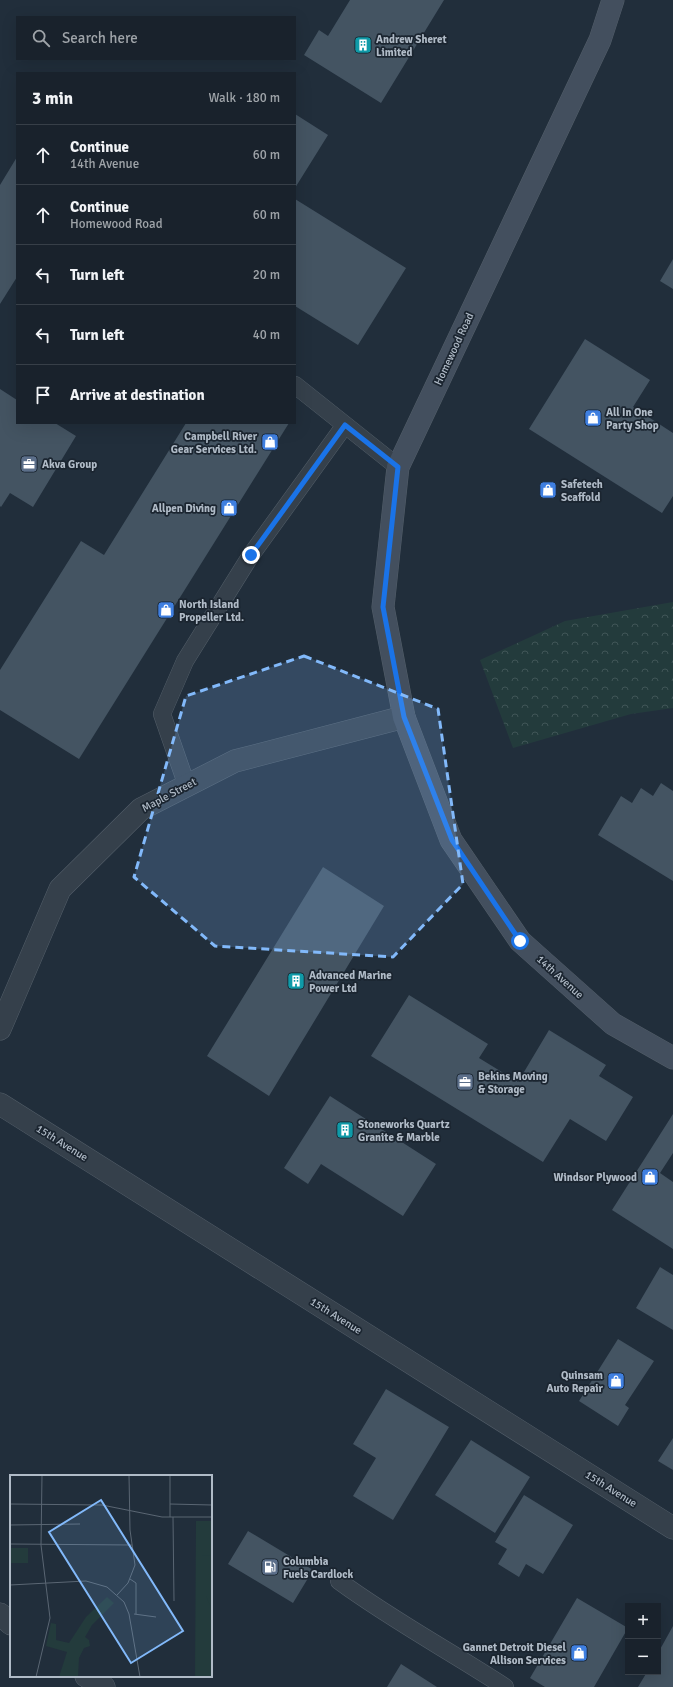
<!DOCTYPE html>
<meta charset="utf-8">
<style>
body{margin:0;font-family:Signika,sans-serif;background:#262f38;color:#f1f3f6}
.controls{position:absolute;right:12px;bottom:12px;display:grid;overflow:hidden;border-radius:0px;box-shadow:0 4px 16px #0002}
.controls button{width:36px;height:36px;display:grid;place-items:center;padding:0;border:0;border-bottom:1px solid #373f48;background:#19222c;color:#f1f3f6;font:20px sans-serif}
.stop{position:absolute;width:12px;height:12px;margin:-9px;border:3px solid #1a73e8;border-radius:50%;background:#fff}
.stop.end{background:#1a73e8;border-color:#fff;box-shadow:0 1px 4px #0008}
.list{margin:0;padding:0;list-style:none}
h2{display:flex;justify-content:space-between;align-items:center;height:52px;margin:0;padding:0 16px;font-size:17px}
h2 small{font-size:13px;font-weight:400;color:#9fa4a9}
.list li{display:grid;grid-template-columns:26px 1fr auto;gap:12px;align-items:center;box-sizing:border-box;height:60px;padding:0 16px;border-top:1px solid #373f48}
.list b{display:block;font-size:15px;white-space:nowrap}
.list p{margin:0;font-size:13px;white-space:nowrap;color:#9fa4a9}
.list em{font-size:13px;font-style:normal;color:#9fa4a9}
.icon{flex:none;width:22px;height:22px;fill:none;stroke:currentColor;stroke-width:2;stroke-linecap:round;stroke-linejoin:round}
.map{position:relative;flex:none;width:673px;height:1687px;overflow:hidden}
.search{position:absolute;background:#19222c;box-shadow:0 4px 16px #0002;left:16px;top:16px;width:280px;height:44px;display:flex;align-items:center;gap:10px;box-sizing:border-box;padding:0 14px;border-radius:0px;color:#9fa4a9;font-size:15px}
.panel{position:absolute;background:#19222c;box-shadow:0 4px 16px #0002;left:16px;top:72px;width:280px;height:352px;border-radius:0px}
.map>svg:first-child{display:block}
.forest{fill:url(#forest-crowns)}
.building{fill:#445462}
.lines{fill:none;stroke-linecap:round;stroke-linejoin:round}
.service-casing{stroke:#535e69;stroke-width:18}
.minor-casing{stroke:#535e69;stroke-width:23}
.tertiary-casing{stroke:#535e69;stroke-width:23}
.secondary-casing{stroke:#535e69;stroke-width:23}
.service{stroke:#35404b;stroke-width:17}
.minor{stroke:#35404b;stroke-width:22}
.tertiary{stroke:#35404b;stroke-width:22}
.secondary{stroke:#434f5e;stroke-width:22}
.route{stroke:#1a73e8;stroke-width:5}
.marked{fill:#82b9fa;fill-opacity:0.2;stroke:#82b9fa;stroke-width:3;stroke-dasharray:8 5;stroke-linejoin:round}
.labels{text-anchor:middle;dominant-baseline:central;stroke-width:3.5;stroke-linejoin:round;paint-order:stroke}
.poi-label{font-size:11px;font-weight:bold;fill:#b0bbc7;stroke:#1b2530;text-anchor:start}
.street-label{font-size:11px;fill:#b0bbc7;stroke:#1b2530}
.inset-road{fill:none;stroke:#5a6673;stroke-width:1}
.view{fill:#82b9fa;fill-opacity:0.15;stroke:#82b9fa;stroke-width:2}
.inset-edge{fill:none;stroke:#b0bbc7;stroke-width:2}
</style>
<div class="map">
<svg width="673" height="1687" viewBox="0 0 673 1687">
<defs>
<pattern id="forest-crowns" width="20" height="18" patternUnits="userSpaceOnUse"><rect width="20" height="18" fill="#233b3c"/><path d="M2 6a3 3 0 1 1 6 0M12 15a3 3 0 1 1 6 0" fill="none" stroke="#405557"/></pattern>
</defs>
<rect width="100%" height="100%" fill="#212e3b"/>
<!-- forest -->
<path class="forest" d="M 673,602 L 673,708 L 631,714 L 513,748 L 480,660 L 565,621 Z"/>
<!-- building -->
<path class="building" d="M 350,0 L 444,0 L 381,103 L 304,55 L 319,30 L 328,36 Z
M 295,114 L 328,135 L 295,188 Z
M 17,157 L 17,277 L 0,304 L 0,185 Z
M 295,199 L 406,268 L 358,345 L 295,306 Z
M 673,259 L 673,289 L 660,281 Z
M 585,339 L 650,380 L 633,407 L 673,433 L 673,496 L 662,513 L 529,429 Z
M 0,389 L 17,400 L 17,423 L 55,423 L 76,436 L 33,507 L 10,493 L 1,507 L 0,506 Z
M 186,423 L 289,423 L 79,759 L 0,710 L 0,670 L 81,541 L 104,555 Z
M 661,783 L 673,791 L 673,881 L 598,835 L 621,796 L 632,803 L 641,788 L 653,796 Z
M 323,867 L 384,906 L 269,1096 L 207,1056 Z
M 409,995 L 488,1044 L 479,1058 L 518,1082 L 549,1030 L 606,1065 L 599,1076 L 633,1097 L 606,1141 L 570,1119 L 543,1162 L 371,1056 Z
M 330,1096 L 436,1164 L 403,1216 L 321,1164 L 308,1184 L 284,1168 Z
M 673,1114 L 673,1153 L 660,1173 L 673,1182 L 673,1249 L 612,1210 Z
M 660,1267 L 673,1275 L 673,1330 L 636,1308 Z
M 618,1339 L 654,1361 L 625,1405 L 629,1408 L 618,1426 L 579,1401 Z
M 386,1389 L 449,1427 L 393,1520 L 353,1496 L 376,1458 L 353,1444 Z
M 673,1438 L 673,1470 L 658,1461 Z
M 471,1440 L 530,1477 L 495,1533 L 435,1495 Z
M 524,1495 L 573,1525 L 543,1574 L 526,1564 L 519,1577 L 498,1564 L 507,1549 L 495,1542 Z
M 248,1531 L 313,1570 L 293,1603 L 228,1564 Z
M 577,1598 L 628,1628 L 594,1687 L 545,1687 L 530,1678 Z
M 673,1626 L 673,1687 L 638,1687 L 647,1672 L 658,1672 L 658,1653 Z
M 401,1664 L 437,1687 L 387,1687 Z"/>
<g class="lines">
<defs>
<path id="service" d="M 295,385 L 398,467
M 187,786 L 162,714 L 185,661 L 251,555 L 345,425
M 339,1581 C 392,1620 450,1651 505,1687"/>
<path id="minor" d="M 0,1104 L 673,1528"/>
<path id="tertiary" d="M 0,1029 L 60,889 L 141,809 L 235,761 L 404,717
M 0,1614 L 11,1624
M 86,1676 L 104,1687"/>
<path id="secondary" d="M 613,0 L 600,40 L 398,467 L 383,607 L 404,717 L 451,840 L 520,941 L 613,1024 L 673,1058"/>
</defs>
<!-- service casing -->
<use href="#service" class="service-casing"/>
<!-- minor casing -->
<use href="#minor" class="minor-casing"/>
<!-- tertiary casing -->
<use href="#tertiary" class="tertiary-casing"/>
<!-- secondary casing -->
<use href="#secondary" class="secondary-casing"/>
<!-- service -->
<use href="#service" class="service"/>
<!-- minor -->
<use href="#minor" class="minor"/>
<!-- tertiary -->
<use href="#tertiary" class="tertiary"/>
<!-- secondary -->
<use href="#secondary" class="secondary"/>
</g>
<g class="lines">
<!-- route -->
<path class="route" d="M 251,555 L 345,425 L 398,467 L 383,607 L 404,717 L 452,840 L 520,941"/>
</g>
<!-- marked area -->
<path class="marked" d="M 304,656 L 438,709 L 463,884 L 393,957 L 215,946 L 134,877 L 186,696 Z"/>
<!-- icons -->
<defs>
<symbol id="building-square" viewBox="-11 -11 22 22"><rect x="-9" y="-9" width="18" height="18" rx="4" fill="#0f9aa8" stroke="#1b2530"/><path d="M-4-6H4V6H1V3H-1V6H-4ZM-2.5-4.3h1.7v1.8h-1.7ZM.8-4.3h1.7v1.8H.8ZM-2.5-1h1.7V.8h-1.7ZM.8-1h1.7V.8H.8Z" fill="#fff"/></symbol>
<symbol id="shop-square" viewBox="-11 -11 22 22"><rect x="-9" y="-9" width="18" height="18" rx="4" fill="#3f7fe0" stroke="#1b2530"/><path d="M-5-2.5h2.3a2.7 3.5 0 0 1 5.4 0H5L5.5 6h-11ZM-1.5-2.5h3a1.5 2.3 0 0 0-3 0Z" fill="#fff"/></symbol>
<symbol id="office-square" viewBox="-11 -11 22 22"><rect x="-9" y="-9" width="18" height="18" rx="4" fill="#5c6f8a" stroke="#1b2530"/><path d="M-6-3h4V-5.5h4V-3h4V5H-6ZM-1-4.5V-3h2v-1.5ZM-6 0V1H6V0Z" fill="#fff"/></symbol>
<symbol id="fuel-square" viewBox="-11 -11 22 22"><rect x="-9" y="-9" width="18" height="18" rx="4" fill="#5c6f8a" stroke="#1b2530"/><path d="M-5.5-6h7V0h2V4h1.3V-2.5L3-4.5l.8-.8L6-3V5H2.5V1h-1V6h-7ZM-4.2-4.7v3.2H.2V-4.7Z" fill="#fff"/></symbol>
</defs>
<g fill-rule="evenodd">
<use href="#building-square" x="353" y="35" width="20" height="20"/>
<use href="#shop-square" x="583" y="408" width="20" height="20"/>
<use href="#shop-square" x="260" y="432" width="20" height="20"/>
<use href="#office-square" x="19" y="454" width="20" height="20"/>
<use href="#shop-square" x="538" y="480" width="20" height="20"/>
<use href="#shop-square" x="219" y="498" width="20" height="20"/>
<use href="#shop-square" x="156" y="600" width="20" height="20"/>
<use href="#building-square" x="286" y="971" width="20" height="20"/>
<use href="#office-square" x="455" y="1072" width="20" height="20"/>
<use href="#building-square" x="335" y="1120" width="20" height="20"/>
<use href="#shop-square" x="640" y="1167" width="20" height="20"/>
<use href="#shop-square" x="606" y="1371" width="20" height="20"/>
<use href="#fuel-square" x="260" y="1557" width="20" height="20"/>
<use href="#shop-square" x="569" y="1643" width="20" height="20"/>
</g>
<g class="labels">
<!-- poi labels -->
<g class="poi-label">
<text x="376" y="39">Andrew Sheret<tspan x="376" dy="13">Limited</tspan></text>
<text x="606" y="412">All In One<tspan x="606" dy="13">Party Shop</tspan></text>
<text x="257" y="436" text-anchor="end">Campbell River<tspan x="257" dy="13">Gear Services Ltd.</tspan></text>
<text x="42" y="464">Akva Group</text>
<text x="561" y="484">Safetech<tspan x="561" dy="13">Scaffold</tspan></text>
<text x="216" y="508" text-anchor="end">Allpen Diving</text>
<text x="179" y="604">North Island<tspan x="179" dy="13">Propeller Ltd.</tspan></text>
<text x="309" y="975">Advanced Marine<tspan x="309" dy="13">Power Ltd</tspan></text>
<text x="478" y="1076">Bekins Moving<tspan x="478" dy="13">&amp; Storage</tspan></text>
<text x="358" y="1124">Stoneworks Quartz<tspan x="358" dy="13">Granite &amp; Marble</tspan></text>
<text x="637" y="1177" text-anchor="end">Windsor Plywood</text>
<text x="603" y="1375" text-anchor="end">Quinsam<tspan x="603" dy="13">Auto Repair</tspan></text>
<text x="283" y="1561">Columbia<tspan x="283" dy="13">Fuels Cardlock</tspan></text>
<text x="566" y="1647" text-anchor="end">Gannet Detroit Diesel<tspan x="566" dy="13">Allison Services</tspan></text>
</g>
<!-- street labels -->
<g class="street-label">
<text transform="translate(454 349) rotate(-65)">Homewood Road</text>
<text transform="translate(169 795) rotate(-28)">Maple Street</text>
<text transform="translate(560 977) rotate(42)">14th Avenue</text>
<text transform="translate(62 1143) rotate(32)">15th Avenue</text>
<text transform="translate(336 1316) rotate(32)">15th Avenue</text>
<text transform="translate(611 1489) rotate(32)">15th Avenue</text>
</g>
</g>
<!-- overview -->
<g transform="translate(10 1475)">
<rect width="202" height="202" fill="#212e3b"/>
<path d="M 186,46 L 202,46 L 202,202 L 185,202 ZM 1,73 L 18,73 L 18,88 L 1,88 ZM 97,122 L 104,128 L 82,150 L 75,162 L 79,165 L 80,171 L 74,173 L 69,183 L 68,202 L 49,202 L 57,177 L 36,171 L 41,148 L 46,149 L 46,165 L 59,168 L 76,142 Z" fill="#233b3c"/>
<path d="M 192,53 L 202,53 L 202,80 L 192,81 ZM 196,103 L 202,103 L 202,135 L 196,121 Z" fill="#233b3c"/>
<path class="inset-road" d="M 0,29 L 92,30 L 152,42 L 202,42M 160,29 L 202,30M 160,42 L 160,0M 163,42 L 164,126M 0,50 L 70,49M 0,69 L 122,70M 120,104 L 126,108 L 126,139M 0,110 L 76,106 L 97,112 L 114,127 L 119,139 L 130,202M 107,120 L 118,108 L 125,90 L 120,55 L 119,0M 124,139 L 146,142M 26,202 L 40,143 L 31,70 L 32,0"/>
<path class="view" d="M 91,25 L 173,156 L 121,188 L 39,57 Z"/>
<rect width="202" height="202" class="inset-edge"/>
</g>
</svg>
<div class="controls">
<button>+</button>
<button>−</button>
</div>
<div class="stop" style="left:520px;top:941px"></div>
<div class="stop end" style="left:251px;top:555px"></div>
<div class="search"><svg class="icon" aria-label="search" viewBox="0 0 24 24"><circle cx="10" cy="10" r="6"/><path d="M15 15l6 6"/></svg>Search here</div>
<section class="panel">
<h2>3 min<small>Walk · 180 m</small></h2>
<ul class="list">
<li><svg class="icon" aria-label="ahead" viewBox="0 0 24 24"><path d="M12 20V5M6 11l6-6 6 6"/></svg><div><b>Continue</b><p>14th Avenue</p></div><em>60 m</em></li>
<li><svg class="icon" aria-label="ahead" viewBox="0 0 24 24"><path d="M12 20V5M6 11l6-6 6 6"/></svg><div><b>Continue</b><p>Homewood Road</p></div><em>60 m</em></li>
<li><svg class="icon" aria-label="left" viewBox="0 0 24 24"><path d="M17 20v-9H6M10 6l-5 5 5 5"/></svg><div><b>Turn left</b></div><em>20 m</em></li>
<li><svg class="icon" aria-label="left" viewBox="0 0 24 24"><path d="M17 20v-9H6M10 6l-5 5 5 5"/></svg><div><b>Turn left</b></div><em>40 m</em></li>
<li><svg class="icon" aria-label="arrive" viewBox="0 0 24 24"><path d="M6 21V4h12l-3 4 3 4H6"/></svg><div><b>Arrive at destination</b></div></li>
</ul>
</section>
</div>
